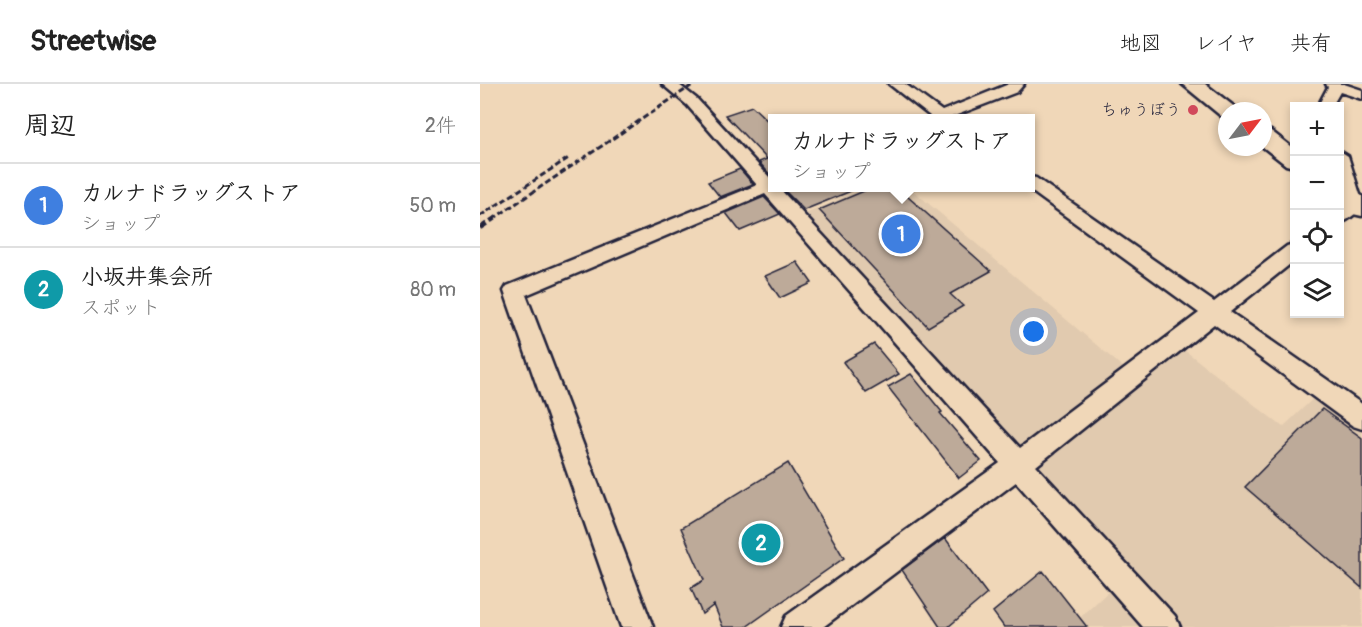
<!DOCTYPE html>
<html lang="ja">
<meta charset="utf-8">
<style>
body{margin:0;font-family:Pangolin,"Klee One",sans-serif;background:#f6f6f6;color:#222}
.controls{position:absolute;right:18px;top:18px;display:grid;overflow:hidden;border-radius:0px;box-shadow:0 3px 9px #0003}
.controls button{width:54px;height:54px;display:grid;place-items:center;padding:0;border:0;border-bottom:2px solid #e0e0e0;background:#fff;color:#222;font:30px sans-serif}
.compass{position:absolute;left:738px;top:18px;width:54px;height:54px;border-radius:50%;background:#fff;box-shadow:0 3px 9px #0003;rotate:58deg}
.you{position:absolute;left:554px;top:248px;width:21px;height:21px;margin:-15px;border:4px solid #fff;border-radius:50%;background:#1a73e8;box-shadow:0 0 0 9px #1a73e833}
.badge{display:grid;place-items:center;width:39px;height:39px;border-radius:50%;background:#2563eb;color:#fff;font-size:20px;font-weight:700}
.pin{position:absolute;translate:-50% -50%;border:3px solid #fff;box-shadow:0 2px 6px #0006}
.popup{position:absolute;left:288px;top:30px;width:267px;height:78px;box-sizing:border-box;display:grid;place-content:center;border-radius:0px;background:#fff;filter:drop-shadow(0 2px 4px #0005);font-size:20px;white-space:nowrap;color:#767676}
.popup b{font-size:22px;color:#222}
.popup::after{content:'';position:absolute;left:50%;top:100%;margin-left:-12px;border:12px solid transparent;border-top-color:#fff}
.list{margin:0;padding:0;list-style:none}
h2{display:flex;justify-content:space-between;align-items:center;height:78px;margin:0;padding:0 24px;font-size:26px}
h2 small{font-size:20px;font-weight:400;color:#767676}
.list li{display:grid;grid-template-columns:39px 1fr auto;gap:18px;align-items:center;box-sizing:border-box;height:84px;padding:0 24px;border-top:2px solid #e0e0e0}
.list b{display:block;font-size:22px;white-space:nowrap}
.list p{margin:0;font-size:20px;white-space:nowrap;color:#767676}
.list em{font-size:20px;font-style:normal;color:#767676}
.icon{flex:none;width:33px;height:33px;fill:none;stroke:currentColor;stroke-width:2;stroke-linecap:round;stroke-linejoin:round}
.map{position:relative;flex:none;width:882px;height:543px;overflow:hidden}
header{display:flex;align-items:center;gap:36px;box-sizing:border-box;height:84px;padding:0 30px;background:#fff;border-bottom:2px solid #e0e0e0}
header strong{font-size:28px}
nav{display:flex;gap:33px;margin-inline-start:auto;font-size:21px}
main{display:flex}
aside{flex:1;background:#fff}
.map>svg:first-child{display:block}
.built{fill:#e1caaf}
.building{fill:#bdaa99;stroke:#22223b;stroke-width:1.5}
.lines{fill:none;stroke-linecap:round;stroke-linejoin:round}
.street-casing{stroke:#22223b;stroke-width:5}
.secondary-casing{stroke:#22223b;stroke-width:5}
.street{fill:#f0d7b8;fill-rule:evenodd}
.secondary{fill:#f0d7b8;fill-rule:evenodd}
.rail-far1{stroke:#22223b;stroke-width:3;stroke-dasharray:6 3;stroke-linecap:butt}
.rail{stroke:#22223b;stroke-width:4.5;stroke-dasharray:8 4.5;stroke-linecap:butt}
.poi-dot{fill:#d1495b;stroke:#f0d7b8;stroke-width:2}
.labels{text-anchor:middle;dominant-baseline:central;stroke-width:4.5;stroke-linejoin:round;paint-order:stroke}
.far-poi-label{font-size:16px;fill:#22223b;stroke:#f0d7b8;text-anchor:end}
</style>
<header>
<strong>Streetwise</strong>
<nav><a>地図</a><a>レイヤ</a><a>共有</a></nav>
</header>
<main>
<aside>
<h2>周辺<small>2件</small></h2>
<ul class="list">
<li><span class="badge" style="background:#3f7fe0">1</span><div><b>カルナドラッグストア</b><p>ショップ</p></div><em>50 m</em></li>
<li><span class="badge" style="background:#0f9aa8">2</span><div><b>小坂井集会所</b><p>スポット</p></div><em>80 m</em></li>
</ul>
</aside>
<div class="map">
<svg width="882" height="543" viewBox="0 0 882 543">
<rect width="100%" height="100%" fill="#f0d7b8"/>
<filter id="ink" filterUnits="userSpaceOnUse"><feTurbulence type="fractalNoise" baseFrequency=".0167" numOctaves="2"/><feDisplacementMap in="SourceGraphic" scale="12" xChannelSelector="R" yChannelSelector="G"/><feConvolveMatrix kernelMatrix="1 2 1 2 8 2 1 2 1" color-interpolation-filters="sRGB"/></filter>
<g filter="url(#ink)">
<!-- built -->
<path class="built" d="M 386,104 L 430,104 L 645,285 L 540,365 L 323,131 Z
M 703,265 L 803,343 L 837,311 L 882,344 L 882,543 L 699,543 L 559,389 L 560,377 Z
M 631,505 L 664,543 L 590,543 Z"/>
<!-- building -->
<path class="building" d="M 272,22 L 292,41 L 292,93 L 279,78 L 287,75 L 245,31 Z
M 260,85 L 273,100 L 240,113 L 228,98 Z
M 302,104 L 376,104 L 376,105 L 324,126 Z
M 391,104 L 418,104 L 511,187 L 470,210 L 483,222 L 448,243 L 339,126 Z
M 284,113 L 300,130 L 260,147 L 246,129 Z
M 317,178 L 332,199 L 300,214 L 285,192 Z
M 394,260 L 419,290 L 386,309 L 363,278 Z
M 431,290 L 462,328 L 460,329 L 501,377 L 479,394 L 408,303 Z
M 842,325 L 882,354 L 882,504 L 765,403 Z
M 308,379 L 364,474 L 266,543 L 243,543 L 234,521 L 222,530 L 211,504 L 224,496 L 201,444 Z
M 465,454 L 507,510 L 468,543 L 460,543 L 422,486 Z
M 563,487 L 607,543 L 524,543 L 513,528 Z"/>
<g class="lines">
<defs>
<path id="street" d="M 182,0 L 198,0 L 217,15 L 292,96 L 292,104 L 299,104 L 540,364 L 719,229 L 547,104 L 550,104 L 550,93 L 556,94 L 734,218 L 807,162 L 814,160 L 814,177 L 750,228 L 882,320 L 882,345 L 873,342 L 734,240 L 556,382 L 695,532 L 700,543 L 663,543 L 536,398 L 343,543 L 301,543 L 306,532 L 520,379 L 285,110 L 46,211 L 173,543 L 141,543 L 24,207 L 27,202 L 277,101 L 207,21 Z
M 409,0 L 425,0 L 462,27 L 529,0 L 544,0 L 537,8 L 469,34 L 449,34 L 450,32 Z
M 846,0 L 864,0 L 882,6 L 882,15 L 860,8 L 852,22 L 838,22 L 848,3 Z
M 860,67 L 868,72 L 882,117 C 881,127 869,136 860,139 L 860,123 L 865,119 L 860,99 Z"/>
<path id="secondary" d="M 702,0 L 725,0 L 760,27 L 747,27 L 747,33 L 741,32 Z
M 783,45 L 791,47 L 814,65 L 814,83 L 806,81 L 783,63 Z
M 860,101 L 869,103 L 882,112 L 882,132 L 873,130 L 860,121 Z"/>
</defs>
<!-- street casing -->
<use href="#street" class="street-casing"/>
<!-- secondary casing -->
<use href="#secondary" class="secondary-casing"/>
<!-- street -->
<use href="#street" class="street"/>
<!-- secondary -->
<use href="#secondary" class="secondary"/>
<!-- rail-far1 -->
<path class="rail-far1" d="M 0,132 L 90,73
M 13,135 L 214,0"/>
<!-- rail -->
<path class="rail" d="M 0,144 L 15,134"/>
</g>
</g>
<!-- markers -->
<circle class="poi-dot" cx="713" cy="26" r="6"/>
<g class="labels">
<!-- far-poi labels -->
<g class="far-poi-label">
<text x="701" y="26">ちゅうぼう</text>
</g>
</g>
</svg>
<div class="controls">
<button>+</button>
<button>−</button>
<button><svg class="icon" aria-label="locate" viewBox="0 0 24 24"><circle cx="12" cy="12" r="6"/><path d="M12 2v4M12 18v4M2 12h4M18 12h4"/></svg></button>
<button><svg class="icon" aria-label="layers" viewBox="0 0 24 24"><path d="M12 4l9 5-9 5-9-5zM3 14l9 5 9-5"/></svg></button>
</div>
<svg class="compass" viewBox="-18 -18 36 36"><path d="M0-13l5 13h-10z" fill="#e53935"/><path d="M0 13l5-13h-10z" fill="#767676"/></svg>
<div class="you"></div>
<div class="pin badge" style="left:421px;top:150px;background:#3f7fe0">1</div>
<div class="popup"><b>カルナドラッグストア</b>ショップ</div>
<div class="pin badge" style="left:281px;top:459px;background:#0f9aa8">2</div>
</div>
</main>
